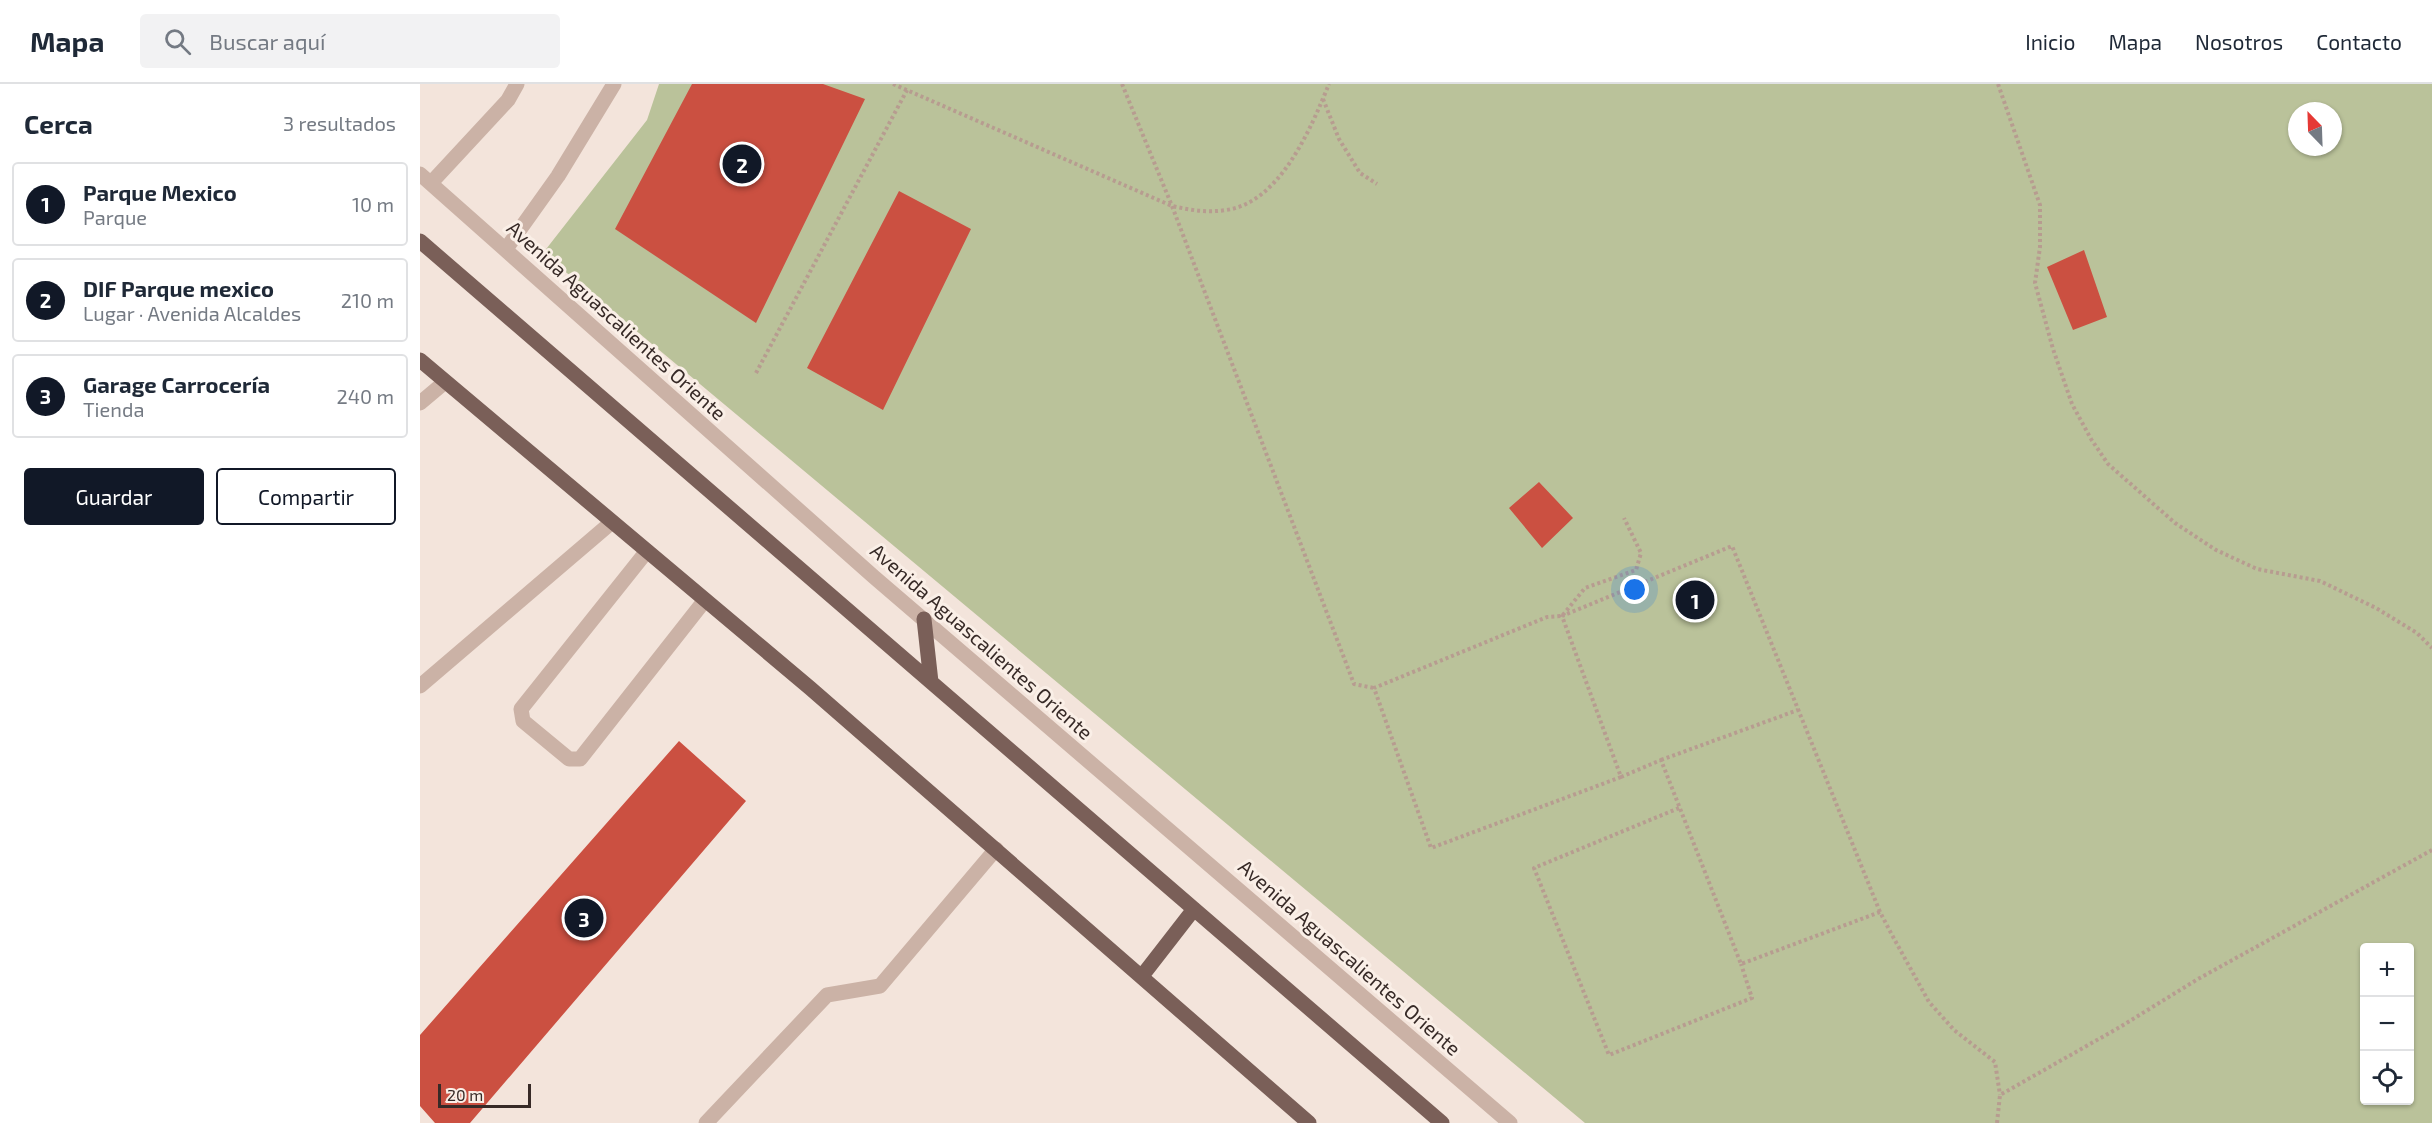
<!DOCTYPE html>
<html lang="es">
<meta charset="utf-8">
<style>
body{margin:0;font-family:"Exo 2",sans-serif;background:#f2f2f3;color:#1f2937}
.controls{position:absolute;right:18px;bottom:18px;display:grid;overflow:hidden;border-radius:6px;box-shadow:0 2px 4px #0004}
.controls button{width:54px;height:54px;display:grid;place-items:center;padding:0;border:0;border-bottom:2px solid #e0e1e3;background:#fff;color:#1f2937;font:30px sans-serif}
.compass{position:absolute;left:1868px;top:18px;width:54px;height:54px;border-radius:50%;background:#fff;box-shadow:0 2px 4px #0004;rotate:337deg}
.scale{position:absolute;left:18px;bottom:15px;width:93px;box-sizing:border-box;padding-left:6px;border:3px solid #372a27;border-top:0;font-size:16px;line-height:21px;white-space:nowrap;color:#372a27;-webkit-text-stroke:4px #faefe7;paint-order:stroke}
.you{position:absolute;left:1215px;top:506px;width:21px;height:21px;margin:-15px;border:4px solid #fff;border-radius:50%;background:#1a73e8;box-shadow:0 0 0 9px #1a73e833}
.badge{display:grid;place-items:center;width:39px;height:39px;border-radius:50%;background:#111827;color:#fff;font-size:20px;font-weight:700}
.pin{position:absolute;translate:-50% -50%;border:3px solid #fff;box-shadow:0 2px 6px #0006}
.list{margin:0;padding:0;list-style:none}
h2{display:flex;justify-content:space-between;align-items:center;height:78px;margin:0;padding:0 24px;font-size:26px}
h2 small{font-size:20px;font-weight:400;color:#747a83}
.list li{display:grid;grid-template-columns:39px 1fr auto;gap:18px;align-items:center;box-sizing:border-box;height:84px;margin:0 12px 12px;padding:0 12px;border:2px solid #e0e1e3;border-radius:6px}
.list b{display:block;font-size:22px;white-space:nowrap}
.list p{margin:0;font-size:20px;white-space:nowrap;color:#747a83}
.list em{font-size:20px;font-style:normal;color:#747a83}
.actions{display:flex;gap:12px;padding:18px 24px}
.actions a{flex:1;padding:14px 0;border:2px solid #111827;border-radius:6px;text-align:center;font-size:21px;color:#111827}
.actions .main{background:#111827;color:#fff}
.icon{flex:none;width:33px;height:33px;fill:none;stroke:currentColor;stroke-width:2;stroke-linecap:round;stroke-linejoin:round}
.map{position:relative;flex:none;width:2012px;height:1039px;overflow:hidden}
header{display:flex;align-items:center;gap:36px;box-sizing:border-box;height:84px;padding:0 30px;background:#fff;border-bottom:2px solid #e0e1e3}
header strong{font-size:28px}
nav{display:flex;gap:33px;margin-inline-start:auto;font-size:21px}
.search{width:420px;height:54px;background:#f2f2f3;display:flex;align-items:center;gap:15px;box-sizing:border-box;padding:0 21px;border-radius:6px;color:#747a83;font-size:22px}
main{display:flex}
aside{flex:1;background:#fff}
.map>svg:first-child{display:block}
.green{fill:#bac29a;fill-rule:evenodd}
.building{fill:#cb5041}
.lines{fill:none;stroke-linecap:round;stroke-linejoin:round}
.path{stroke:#b79c90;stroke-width:4;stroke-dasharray:3 3;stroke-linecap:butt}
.minor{stroke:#cbb2a6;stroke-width:15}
.major{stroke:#7a5f58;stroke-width:15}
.labels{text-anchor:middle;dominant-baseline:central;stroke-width:6;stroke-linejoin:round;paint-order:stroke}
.street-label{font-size:20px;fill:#372a27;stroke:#faefe7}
</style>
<header>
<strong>Mapa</strong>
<div class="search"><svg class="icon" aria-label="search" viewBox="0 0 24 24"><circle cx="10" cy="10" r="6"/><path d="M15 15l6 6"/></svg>Buscar aquí</div>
<nav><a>Inicio</a><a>Mapa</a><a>Nosotros</a><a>Contacto</a></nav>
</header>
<main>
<aside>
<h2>Cerca<small>3 resultados</small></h2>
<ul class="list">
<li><span class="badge">1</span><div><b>Parque Mexico</b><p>Parque</p></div><em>10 m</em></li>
<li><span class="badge">2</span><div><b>DIF Parque mexico</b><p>Lugar · Avenida Alcaldes</p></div><em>210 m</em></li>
<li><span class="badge">3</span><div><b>Garage Carrocería</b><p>Tienda</p></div><em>240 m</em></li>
</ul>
<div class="actions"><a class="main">Guardar</a><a>Compartir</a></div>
</aside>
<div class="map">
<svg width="2012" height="1039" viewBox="0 0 2012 1039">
<rect width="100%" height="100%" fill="#f3e4db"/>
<!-- green -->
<path class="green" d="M 239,0 L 2012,0 L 2012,1039 L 1165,1039 L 123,169 L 227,36 ZM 1877,27 L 1913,27 L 1913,63 L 1877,63 ZM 1944,864 L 1990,864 L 1990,1016 L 1944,1016 Z"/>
<!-- building -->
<path class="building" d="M 272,0 L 403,0 L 445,15 L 336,239 L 195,145 Z
M 479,107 L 551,145 L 463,326 L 387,284 Z
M 1664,166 L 1687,233 L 1653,246 L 1627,183 Z
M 1119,398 L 1153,434 L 1122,464 L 1089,424 Z
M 259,657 L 326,717 L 50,1039 L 15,1039 L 0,1022 L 0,951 Z"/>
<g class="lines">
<!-- path -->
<path class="path" d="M 473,0 L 752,122 C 770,126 787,129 806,126 C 860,119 891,44 909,0
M 702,0 L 752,122 L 934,600 L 954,604
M 1578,0 L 1620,121 L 1620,163 L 1615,199 L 1633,265 L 1652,320 L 1671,355 L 1688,380 L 1755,439 L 1796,466 L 1837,485 L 1900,497 L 1956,524 L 1997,549 L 2012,564
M 903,15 L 919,55 L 940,89 L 957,100
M 336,289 L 487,6
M 1241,676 L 1378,626
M 1201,693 L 1011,764 L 954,604 L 1127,533 L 1142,532 L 1165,504 L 1216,486 L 1221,469 L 1204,434
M 1259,724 L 1114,784 L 1189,971 L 1332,914 L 1321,880
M 1460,828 L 1321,880 L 1241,676 L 1201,693 L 1142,532 L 1312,462 L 1460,828 L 1472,851 L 1509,918 L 1534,946 L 1575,978 L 1580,1011
M 1577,1039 L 1580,1011 L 1700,943 L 1778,895 L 2012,766"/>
<!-- minor -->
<path class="minor" d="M 0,90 L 454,493 L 1090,1039
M 11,99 L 88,16 L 97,0
M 86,165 L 138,92 L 194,0
M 0,319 L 25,298
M 227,467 L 101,625 L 103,637 L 149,675 L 160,675 L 285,516
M 0,602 L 192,438
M 286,1039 L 407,911 L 460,902 L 576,765"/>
<!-- major -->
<path class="major" d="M 0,157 L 1022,1039
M 0,276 L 390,604 L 889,1039
M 504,535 L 511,598
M 722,892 L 774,825"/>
</g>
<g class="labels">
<!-- street labels -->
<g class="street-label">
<text transform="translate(197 236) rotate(42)">Avenida Aguascalientes Oriente</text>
<text transform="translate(562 557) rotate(41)">Avenida Aguascalientes Oriente</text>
<text transform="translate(930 873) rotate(41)">Avenida Aguascalientes Oriente</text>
</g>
</g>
</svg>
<div class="controls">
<button>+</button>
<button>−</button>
<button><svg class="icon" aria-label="locate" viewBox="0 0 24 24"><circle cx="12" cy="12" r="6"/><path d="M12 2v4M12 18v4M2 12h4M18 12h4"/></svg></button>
</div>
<svg class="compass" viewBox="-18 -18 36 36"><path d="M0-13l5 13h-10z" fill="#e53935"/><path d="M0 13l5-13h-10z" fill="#747a83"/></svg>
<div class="scale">20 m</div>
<div class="you"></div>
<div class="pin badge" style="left:1275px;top:516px">1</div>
<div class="pin badge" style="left:322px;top:80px">2</div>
<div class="pin badge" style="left:164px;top:834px">3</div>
</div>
</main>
